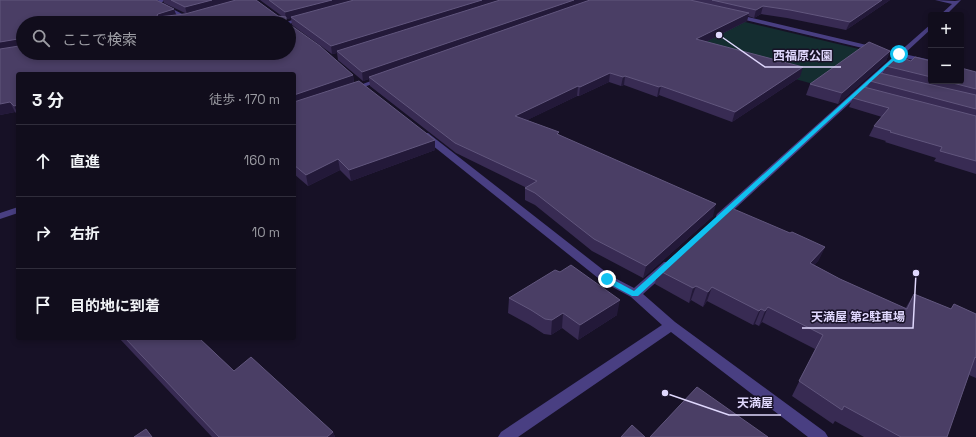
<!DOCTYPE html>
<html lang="ja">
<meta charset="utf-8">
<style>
body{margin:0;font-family:"Space Grotesk","Noto Sans JP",sans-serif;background:#1a1625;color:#f1f3f6}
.controls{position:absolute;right:12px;top:12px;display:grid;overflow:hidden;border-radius:4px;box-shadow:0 2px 6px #0003}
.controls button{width:36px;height:36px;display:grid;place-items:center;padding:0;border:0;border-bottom:1px solid #302d3b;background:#110d1c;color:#f1f3f6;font:20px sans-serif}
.stop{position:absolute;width:12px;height:12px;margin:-9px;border:3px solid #10c1f0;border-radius:50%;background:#fff}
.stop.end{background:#10c1f0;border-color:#fff;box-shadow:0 1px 4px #0008}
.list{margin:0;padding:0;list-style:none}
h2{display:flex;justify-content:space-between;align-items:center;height:52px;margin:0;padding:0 16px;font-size:17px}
h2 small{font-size:13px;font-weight:400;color:#9c9ca3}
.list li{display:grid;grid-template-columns:26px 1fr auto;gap:12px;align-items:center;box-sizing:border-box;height:72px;padding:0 16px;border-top:1px solid #302d3b}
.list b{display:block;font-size:15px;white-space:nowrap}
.list em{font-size:13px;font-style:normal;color:#9c9ca3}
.icon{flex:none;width:22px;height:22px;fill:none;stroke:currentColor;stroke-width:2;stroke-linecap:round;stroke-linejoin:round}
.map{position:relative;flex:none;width:976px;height:437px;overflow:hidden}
.search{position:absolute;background:#110d1c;box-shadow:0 2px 6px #0003;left:16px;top:16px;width:280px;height:44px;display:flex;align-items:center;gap:10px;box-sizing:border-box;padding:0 14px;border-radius:22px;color:#9c9ca3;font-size:15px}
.panel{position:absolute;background:#110d1c;box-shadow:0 2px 6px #0003;left:16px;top:72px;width:280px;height:268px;border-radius:4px}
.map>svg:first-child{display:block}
.green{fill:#142d30}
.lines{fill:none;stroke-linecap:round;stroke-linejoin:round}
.street{fill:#493f82;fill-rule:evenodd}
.wall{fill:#382b53}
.shaded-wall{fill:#231939}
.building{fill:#4a3e65;stroke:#61567d}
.route{fill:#10c1f0}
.leader{fill:none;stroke:#e0d8fd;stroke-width:1.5}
.callout-dot{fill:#e0d8fd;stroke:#171126;stroke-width:1.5}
.callout-label{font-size:12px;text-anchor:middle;font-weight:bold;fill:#e0d8fd;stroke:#171126;stroke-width:3;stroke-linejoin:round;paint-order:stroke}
</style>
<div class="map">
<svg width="976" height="437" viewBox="0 0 976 437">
<rect width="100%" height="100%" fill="#171126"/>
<!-- green -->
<path class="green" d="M 653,0 L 880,54 L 842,92 L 570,16 Z"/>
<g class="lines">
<!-- street -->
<path class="street" d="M 159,0 L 165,0 L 161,3 L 190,18 L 185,19 L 155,4 L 155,2 Z
M 935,0 L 955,1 L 961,0 L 946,15 L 940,15 L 952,4 Z
M 735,14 L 875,47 L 878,49 L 875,51 L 733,17 L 733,15 Z
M 305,16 L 307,17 L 307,19 L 289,24 L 283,23 Z
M 931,24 L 931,29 L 904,54 L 931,60 L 931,64 L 900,57 L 725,218 L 717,218 L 716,216 L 717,214 L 894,56 L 892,54 L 893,53 L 898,53 Z
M 382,77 L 385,79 L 384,80 L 352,91 L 349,89 Z
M 422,133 L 428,133 L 611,276 L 634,288 L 664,262 L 672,262 L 674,265 L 672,268 L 643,294 L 675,322 L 825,432 L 828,437 L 808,437 L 671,332 L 518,437 L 498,437 L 501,432 L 662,325 L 631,297 L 603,282 L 422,137 Z
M 18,207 L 18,213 L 0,219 L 0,213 Z"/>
</g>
<!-- wall -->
<path class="wall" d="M 0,0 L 158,0 L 157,0 L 174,9 L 176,15 L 185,13 L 164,3 L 163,0 L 256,0 L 278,16 L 283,17 L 260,0 L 890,0 L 846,30 L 787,18 L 761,14 L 754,18 L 748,16 L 747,21 L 706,42 L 800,77 L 732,122 L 659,95 L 657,97 L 624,85 L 621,86 L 609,82 L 579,96 L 577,96 L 527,120 L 558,134 L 713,216 L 643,278 L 592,251 L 535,205 L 525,200 L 525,188 L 527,188 L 456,153 L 370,86 L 369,79 L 363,81 L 338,60 L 337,53 L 332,54 L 292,25 L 291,18 L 286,19 L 287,22 L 353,75 L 354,83 L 435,140 L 435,150 L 351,181 L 340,170 L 308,186 L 294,174 L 294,74 L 18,74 L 18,115 L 15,112 L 0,115 Z
M 890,51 L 886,61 L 838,104 L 806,95 L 810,84 Z
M 931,61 L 931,81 L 961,81 L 976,72 L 976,174 L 934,161 L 936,158 L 885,142 L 886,141 L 869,136 L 874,126 L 882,117 L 849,107 L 853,98 L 867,88 L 870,81 L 883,73 L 886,66 Z
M 790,233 L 825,247 L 818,261 L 814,265 L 840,279 L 905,309 L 914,294 L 951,309 L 954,304 L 976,314 L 976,378 L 969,375 L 947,437 L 864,437 L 835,421 L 833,424 L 792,396 L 815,349 L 762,322 L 759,326 L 755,324 L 753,325 L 707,301 L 703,307 L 691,300 L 689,303 L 655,284 L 658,270 Z
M 509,298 L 617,315 L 578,340 L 562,328 L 551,335 L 544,334 L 530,325 L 508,313 Z
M 119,338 L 199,338 L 234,371 L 333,432 L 335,437 L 212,437 Z"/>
<!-- shaded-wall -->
<path class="shaded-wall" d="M 212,0 L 244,0 L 187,14 L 185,7 Z
M 332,0 L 363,0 L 291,17 L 291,18 L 286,19 L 285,12 Z
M 482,0 L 506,0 L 337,51 L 337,53 L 332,54 L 331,46 Z
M 574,0 L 594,0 L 369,77 L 369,79 L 363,81 L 362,72 Z
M 882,0 L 890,0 L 846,30 L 850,22 Z
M 763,6 L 761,14 L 754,18 L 756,10 Z
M 174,9 L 177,17 L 159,23 L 157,15 L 158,14 Z
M 749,13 L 747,21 L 694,48 L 696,39 Z
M 18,39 L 23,48 L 0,52 L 0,42 Z
M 890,51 L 886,61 L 838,104 L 842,93 Z
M 803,67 L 800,77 L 732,122 L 735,112 Z
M 610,73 L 609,82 L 579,96 L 580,87 Z
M 353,75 L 354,84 L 294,105 L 294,95 Z
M 625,76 L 624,85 L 621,86 L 623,77 Z
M 578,86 L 577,96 L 515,126 L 515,116 Z
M 661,86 L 659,95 L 657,97 L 659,87 Z
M 10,102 L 15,112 L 0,115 L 0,104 Z
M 18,105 L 18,114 L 14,106 Z
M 435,140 L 435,150 L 351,181 L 349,170 Z
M 338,159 L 340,170 L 308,186 L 306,175 Z
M 716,204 L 713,216 L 643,278 L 646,266 Z
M 825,247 L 818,261 L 804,277 L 810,263 Z
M 696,286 L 691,300 L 689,303 L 693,288 Z
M 712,287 L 707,301 L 703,307 L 708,292 Z
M 620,300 L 617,315 L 578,340 L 580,325 Z
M 768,307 L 762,322 L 759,326 L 765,311 Z
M 761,309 L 755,324 L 753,325 L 759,311 Z
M 563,313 L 562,328 L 551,335 L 552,320 Z
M 333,432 L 335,437 L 327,437 Z"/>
<!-- building -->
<path class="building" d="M 0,0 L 156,0 L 174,9 L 158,14 L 157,15 L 158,17 L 185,14 L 236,0 L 256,0 L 278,16 L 286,17 L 286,22 L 288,23 L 23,23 L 23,53 L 289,53 L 289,24 L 320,46 L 353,75 L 294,95 L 294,74 L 18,74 L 18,105 L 14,106 L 10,102 L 0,104 L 0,49 L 19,46 L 20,40 L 18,39 L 0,42 Z
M 171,0 L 212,0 L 185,7 Z
M 269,0 L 332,0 L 285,12 Z
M 354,0 L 482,0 L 331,46 L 291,17 Z
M 500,0 L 574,0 L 362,72 L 337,51 Z
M 590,0 L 690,0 L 749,13 L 696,39 L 803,67 L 735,112 L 661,86 L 659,87 L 625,76 L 623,77 L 610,73 L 580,87 L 578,86 L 515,116 L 559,132 L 557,134 L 716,204 L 646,266 L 594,239 L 535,193 L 525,188 L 537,181 L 455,143 L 369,77 Z
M 712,0 L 882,0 L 850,22 L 790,10 L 763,6 L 756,10 Z
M 869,42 L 890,51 L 842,93 L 810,84 Z
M 898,56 L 911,61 L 915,57 L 931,61 L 931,77 L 886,66 Z
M 961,68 L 976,72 L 976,89 L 945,81 L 961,81 Z
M 880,73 L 976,95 L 976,109 L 870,81 Z
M 359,81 L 435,140 L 349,170 L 338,159 L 306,175 L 294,165 L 294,102 Z
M 864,87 L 976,116 L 976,161 L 940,151 L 942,147 L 890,132 L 891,131 L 874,126 L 889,108 L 853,98 Z
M 729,207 L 790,233 L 792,232 L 825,247 L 810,263 L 840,279 L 907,309 L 914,294 L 951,309 L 954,304 L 976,314 L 976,358 L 975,357 L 947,437 L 901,437 L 844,406 L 842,410 L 799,381 L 823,335 L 768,307 L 765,311 L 761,309 L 759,311 L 712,287 L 708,292 L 696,286 L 693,288 L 658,270 Z
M 571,265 L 620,300 L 580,325 L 563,313 L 552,320 L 545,319 L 531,310 L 509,298 L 555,270 L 560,272 Z
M 125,338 L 199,338 L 234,371 L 251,357 L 333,432 L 327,437 L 219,437 Z
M 697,387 L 768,437 L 650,437 Z
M 632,425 L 645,437 L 621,437 Z
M 146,429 L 152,437 L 134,437 Z"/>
<!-- route -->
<path class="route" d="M 897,54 L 901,54 L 638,296 L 632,296 L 604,281 L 604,278 L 610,278 L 634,291 Z"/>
<!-- callouts -->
<path class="leader" d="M719 35L765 67H841M916 273L913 328H802M665 393L729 415H781"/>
<g class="callout-dot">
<circle cx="719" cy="35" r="4"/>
<circle cx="916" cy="273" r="4"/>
<circle cx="665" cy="393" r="4"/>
</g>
<g class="callout-label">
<text x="803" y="60">西福原公園</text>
<text x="858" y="321">天満屋 第2駐車場</text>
<text x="755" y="407">天満屋</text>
</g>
</svg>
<div class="controls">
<button>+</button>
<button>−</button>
</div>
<div class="stop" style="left:899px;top:54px"></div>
<div class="stop end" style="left:607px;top:279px"></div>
<div class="search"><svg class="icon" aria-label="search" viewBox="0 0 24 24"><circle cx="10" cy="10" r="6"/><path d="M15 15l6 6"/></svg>ここで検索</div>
<section class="panel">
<h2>3 分<small>徒歩 · 170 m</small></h2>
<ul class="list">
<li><svg class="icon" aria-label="ahead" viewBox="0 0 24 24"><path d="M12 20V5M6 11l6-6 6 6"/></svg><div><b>直進</b></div><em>160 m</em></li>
<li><svg class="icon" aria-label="right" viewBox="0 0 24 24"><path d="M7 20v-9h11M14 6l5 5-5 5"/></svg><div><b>右折</b></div><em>10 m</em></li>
<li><svg class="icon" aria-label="arrive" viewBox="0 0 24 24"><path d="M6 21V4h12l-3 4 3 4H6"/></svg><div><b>目的地に到着</b></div></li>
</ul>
</section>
</div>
